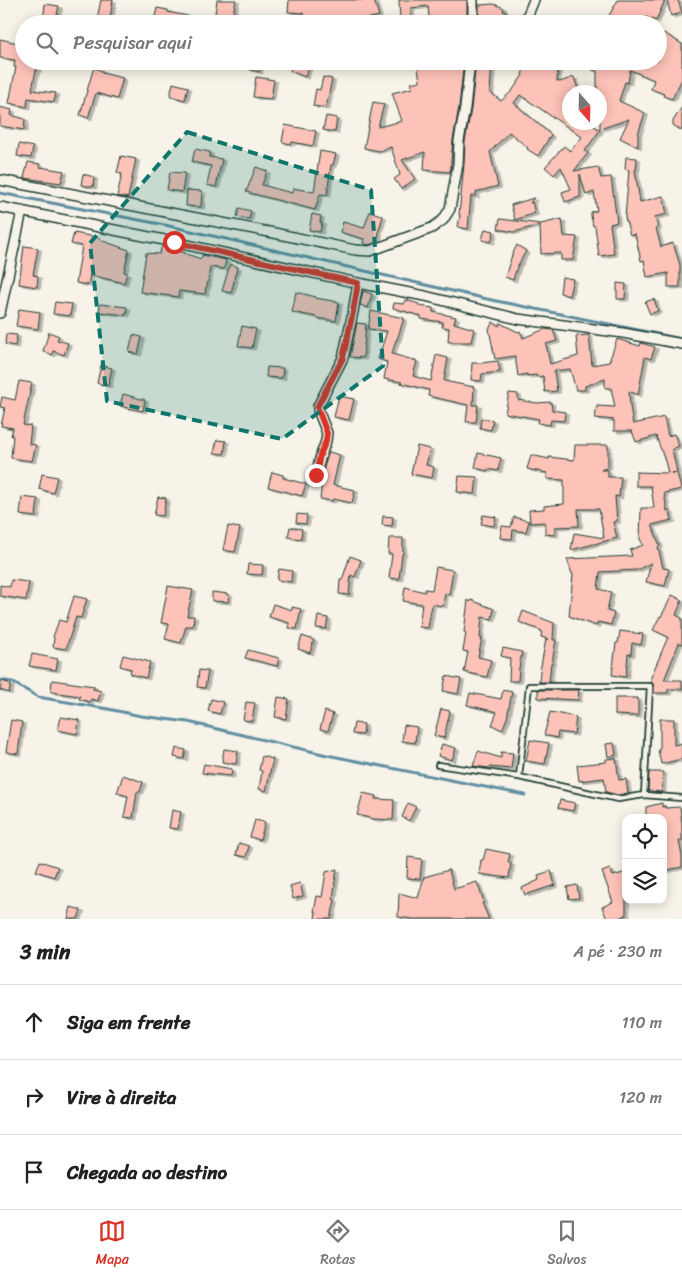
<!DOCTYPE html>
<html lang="pt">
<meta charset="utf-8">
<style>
body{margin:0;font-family:Sriracha,sans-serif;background:#f6f6f6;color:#222}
.controls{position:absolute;right:15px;bottom:15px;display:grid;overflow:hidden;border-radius:10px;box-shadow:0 2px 12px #0003}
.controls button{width:45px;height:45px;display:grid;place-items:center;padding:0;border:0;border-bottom:1px solid #e0e0e0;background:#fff;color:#222;font:25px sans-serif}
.compass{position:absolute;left:562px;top:85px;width:45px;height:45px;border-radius:50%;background:#fff;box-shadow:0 2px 12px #0003;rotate:160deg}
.stop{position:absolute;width:15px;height:15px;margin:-11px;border:4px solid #d93025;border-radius:50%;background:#fff}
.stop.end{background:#d93025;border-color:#fff;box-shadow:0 1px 5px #0008}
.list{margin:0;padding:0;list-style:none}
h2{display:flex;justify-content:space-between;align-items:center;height:65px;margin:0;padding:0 20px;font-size:21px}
h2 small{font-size:16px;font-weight:400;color:#767676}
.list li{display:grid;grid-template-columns:32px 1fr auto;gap:15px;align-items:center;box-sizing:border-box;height:75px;padding:0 20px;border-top:1px solid #e0e0e0}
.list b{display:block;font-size:19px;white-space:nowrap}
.list em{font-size:16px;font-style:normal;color:#767676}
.icon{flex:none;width:28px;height:28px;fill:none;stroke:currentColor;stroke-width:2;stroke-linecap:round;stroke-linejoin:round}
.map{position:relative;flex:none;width:682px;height:919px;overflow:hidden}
.search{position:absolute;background:#fff;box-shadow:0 2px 12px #0003;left:15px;right:15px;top:15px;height:55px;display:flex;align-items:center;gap:12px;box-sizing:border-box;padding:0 18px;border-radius:28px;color:#767676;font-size:19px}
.sheet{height:290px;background:#fff}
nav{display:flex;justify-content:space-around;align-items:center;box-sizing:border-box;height:70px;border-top:1px solid #e0e0e0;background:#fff;font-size:14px;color:#767676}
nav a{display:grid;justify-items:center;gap:2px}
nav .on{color:#d93025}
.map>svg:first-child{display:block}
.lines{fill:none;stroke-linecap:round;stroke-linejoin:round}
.stream{stroke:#608ea2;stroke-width:3}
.building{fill:#fdc2b8;stroke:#1f3d34;filter:url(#shadow)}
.lane-casing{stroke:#1f3d34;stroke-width:8}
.street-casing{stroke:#1f3d34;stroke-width:12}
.lane{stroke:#f7f3e8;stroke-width:4.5}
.street{stroke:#f7f3e8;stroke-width:9}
.route{stroke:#d93025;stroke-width:6}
.marked{fill:#0f766e;fill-opacity:0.2;stroke:#0f766e;stroke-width:4;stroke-dasharray:10 6;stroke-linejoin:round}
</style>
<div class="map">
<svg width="682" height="919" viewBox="0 0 682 919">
<defs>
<filter id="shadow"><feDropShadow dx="3.5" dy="2" stdDeviation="0" flood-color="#0004"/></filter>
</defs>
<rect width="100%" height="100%" fill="#f7f3e8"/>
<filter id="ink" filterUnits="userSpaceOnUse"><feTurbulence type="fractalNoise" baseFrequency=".02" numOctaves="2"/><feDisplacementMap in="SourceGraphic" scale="10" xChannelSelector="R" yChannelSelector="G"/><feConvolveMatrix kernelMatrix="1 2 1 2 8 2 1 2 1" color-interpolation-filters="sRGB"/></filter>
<g filter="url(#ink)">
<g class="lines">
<!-- stream -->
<path class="stream" d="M 0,193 L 165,225 L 487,299 L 682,339
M 0,680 L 12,682 L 38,697 L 108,709 L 141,716 L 188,722 L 327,755 L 525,795"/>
</g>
<!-- building -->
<path class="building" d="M 101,0 L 113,0 L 109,24 L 96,24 Z
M 217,0 L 236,0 L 232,17 L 215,14 Z
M 289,0 L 374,0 L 379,16 L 362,20 L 362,24 L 335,24 L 336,20 L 328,18 L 304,22 L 303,13 L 288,12 Z
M 399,0 L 467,0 L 467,22 L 466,24 L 455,24 L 433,21 L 433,17 L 429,18 L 428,6 L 411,8 L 411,20 L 400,20 Z
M 618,0 L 665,0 L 656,21 L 646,17 L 644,24 L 604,24 Z
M 667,0 L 678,0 L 682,13 L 671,16 Z
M 45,4 L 59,6 L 57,15 L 62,16 L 61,24 L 43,22 Z
M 494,4 L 504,8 L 503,11 L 520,18 L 519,19 L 479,21 L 479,5 Z
M 157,8 L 168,10 L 168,12 L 207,20 L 206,24 L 157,24 L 159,18 L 155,17 Z
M 664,33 L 682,44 L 682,79 L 672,99 L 663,96 L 664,94 L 651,89 L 654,80 L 630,70 L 628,83 L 625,82 L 619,101 L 645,113 L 638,134 L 638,147 L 620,138 L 629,119 L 600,129 L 600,92 L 597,92 L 597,71 L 592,70 L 592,62 L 658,61 L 658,42 Z
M 0,39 L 18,43 L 19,40 L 24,41 L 24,61 L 39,61 L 37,71 L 36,70 L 32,90 L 56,93 L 54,102 L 28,98 L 27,107 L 9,103 L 16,67 L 14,67 L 15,60 L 0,58 Z
M 251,61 L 261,61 L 259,72 L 248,69 Z
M 294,61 L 311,61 L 305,77 L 290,71 Z
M 417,61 L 464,61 L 459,107 L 453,140 L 450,172 L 424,170 L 425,152 L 402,160 L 415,179 L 401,189 L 394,179 L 400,175 L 391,147 L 379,151 L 364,148 L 373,102 L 384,104 L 378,127 L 402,121 L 392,93 L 412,88 L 411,83 L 420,81 Z
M 528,61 L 558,61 L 557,81 L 560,82 L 574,77 L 579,92 L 570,92 L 570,122 L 588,122 L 600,130 L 585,151 L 588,153 L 574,171 L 598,167 L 601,178 L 611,177 L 617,222 L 610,224 L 614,254 L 599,256 L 595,226 L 593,226 L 591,216 L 591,212 L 597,211 L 594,192 L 586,195 L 580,174 L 580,197 L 565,202 L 562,192 L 571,189 L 561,167 L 554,175 L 545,167 L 564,146 L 570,151 L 582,137 L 520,95 L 514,103 L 551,135 L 538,156 L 527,149 L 528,148 L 509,132 L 490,152 L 498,186 L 476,192 L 476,196 L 471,196 L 468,229 L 458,227 L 460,215 L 459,215 L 464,164 L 465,142 L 471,109 L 476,62 L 492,63 L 490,92 L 501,101 L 512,91 L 523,75 L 522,74 Z
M 95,68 L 102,71 L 102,73 L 123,78 L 117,99 L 96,93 L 88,118 L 80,115 L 93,70 Z
M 256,77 L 274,80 L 271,99 L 253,97 Z
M 323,77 L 332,79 L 326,108 L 313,106 L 316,89 L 320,90 Z
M 173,83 L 188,87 L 185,100 L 170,96 Z
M 0,107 L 12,110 L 11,115 L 25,119 L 24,130 L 0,126 Z
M 682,107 L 682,131 L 673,125 L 673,121 Z
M 326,116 L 337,118 L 335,132 L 323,130 Z
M 285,125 L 316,131 L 313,146 L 292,142 L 291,144 L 282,142 Z
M 19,144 L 33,147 L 31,158 L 17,156 Z
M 195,149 L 210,152 L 209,157 L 222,159 L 216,187 L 207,185 L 211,166 L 192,162 Z
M 320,151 L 336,154 L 333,165 L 331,165 L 327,195 L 320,194 L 315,210 L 246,192 L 256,167 L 267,171 L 262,185 L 292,193 L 293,188 L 314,192 Z
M 121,156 L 136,159 L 128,198 L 117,196 L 122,174 L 117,173 Z
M 626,157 L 637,158 L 636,170 L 635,170 L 640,202 L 663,196 L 667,214 L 655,217 L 658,228 L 656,228 L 661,247 L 673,243 L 680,265 L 680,287 L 668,287 L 668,273 L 647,277 L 644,260 L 641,261 L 635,234 L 630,235 L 625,217 L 629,170 L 625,169 Z
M 28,162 L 40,164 L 40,167 L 64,171 L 61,183 L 24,178 Z
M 170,172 L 185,173 L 182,192 L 167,190 Z
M 83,174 L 94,177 L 93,187 L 81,185 Z
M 187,190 L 202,191 L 201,207 L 186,206 Z
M 534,198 L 530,203 L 532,202 L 535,213 L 515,220 L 511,205 Z
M 239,208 L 251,211 L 249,219 L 237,217 Z
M 370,211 L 383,216 L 378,233 L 379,233 L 377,242 L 369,245 L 363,243 L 364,239 L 340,232 L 343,222 L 364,228 Z
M 312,214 L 321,216 L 320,222 L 322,223 L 320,232 L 309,230 Z
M 500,219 L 541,224 L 562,219 L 564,236 L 577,237 L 573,260 L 561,260 L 561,253 L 541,254 L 540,225 L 514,232 L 498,229 Z
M 485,229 L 494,231 L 491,242 L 482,240 Z
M 74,233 L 101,238 L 100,240 L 129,250 L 124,272 L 127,273 L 124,283 L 90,275 L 88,285 L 76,283 L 82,246 L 71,244 Z
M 517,245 L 526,251 L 517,267 L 513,280 L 505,277 L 512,255 Z
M 24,246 L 38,248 L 33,275 L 38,276 L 37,287 L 19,284 Z
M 162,246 L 182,250 L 181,252 L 201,259 L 202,255 L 226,260 L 224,269 L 210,267 L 207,287 L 206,287 L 205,294 L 179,291 L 178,297 L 140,292 L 146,253 L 159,254 Z
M 230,264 L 238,267 L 234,278 L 235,278 L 231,293 L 222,291 Z
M 562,277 L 573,279 L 569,296 L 560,293 Z
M 617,283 L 626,284 L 625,299 L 617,299 Z
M 363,291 L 372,294 L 368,308 L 360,305 Z
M 296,292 L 316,297 L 315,298 L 339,302 L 336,321 L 316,318 L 316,317 L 292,312 Z
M 654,299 L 658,311 L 650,314 L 645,302 Z
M 406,300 L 419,304 L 419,306 L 433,308 L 433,312 L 456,317 L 454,323 L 474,329 L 471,342 L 448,342 L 449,328 L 442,327 L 443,322 L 421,319 L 421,316 L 393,308 L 394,303 L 404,304 Z
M 55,302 L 72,304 L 70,316 L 53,314 Z
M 100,304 L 127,307 L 126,315 L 99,312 Z
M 19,309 L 40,312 L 38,329 L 16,326 Z
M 371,311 L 404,318 L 397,340 L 396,340 L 392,354 L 417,361 L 413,376 L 431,381 L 436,355 L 448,358 L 444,381 L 474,387 L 473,405 L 478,405 L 476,422 L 466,422 L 468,405 L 428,396 L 429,390 L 401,383 L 402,382 L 384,379 L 387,362 L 378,359 L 387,331 L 368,329 Z
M 493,322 L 499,326 L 500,323 L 518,332 L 520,331 L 523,338 L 545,329 L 553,330 L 557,341 L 546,344 L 550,364 L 578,356 L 576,336 L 589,335 L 592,365 L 609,362 L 617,339 L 640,346 L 641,343 L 655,347 L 651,359 L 645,357 L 638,395 L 629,391 L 630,406 L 633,424 L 664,417 L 668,436 L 674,434 L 679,446 L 672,449 L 677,472 L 671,473 L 677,473 L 681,489 L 664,493 L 667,511 L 670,511 L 672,520 L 652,525 L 660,546 L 658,547 L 663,568 L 669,569 L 665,586 L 646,582 L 651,563 L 637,570 L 600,572 L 598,589 L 611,592 L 607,611 L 614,613 L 611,625 L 598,622 L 596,626 L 569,616 L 573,574 L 572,574 L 567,559 L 632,556 L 630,550 L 643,545 L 640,539 L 641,508 L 654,508 L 651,486 L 636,486 L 636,472 L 668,473 L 665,461 L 656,436 L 636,442 L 632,431 L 614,431 L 614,420 L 595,418 L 597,406 L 615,407 L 611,388 L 605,388 L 605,379 L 585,386 L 585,390 L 576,390 L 570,369 L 554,371 L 557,391 L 545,392 L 543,376 L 537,377 L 536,375 L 527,376 L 527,374 L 518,376 L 515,356 L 495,359 L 489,329 Z
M 357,323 L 366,324 L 363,358 L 350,357 Z
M 242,326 L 256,329 L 252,348 L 238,346 Z
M 49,332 L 59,336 L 57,340 L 68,343 L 64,355 L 53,351 L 52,355 L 43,351 Z
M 6,334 L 17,335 L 15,346 L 5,344 Z
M 133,335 L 142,337 L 138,354 L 129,352 Z
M 498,361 L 500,372 L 482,374 L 481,381 L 471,380 L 472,363 L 481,363 Z
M 101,365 L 112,368 L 108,386 L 97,383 Z
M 267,367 L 283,368 L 282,378 L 266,377 Z
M 19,381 L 32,383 L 23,425 L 31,426 L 29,444 L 36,445 L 32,461 L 11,458 L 13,436 L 11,436 L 13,428 L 1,426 L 5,408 L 0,407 L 2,397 L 15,400 Z
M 509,393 L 518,394 L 518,400 L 537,403 L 551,402 L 552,410 L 565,412 L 564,421 L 551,420 L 550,425 L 538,423 L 539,419 L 505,413 Z
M 123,394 L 145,400 L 143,411 L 120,406 Z
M 339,396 L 354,399 L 349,420 L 334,417 Z
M 481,418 L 493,420 L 491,430 L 480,428 Z
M 217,440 L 226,441 L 224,454 L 214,453 Z
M 575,445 L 608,445 L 608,467 L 601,470 L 608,470 L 608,477 L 621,477 L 619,497 L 615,496 L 617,521 L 613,522 L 617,538 L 571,550 L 574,533 L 604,538 L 599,509 L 578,509 L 579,526 L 555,527 L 555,535 L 545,534 L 545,522 L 530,523 L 529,510 L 544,509 L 544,506 L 564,504 L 564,480 L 547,479 L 547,473 L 527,469 L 531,455 L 549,459 L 549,457 L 574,460 Z
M 417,446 L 430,449 L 426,465 L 434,467 L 432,478 L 411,474 Z
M 329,452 L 340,455 L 333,485 L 355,490 L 352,503 L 333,499 L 332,501 L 320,499 L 324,467 Z
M 478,453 L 501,458 L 498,471 L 488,469 L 488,471 L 475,468 Z
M 272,472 L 283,475 L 283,478 L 306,484 L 302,496 L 268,487 Z
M 42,474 L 57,477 L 53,493 L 39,489 Z
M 459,476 L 477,477 L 475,494 L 457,492 Z
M 22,497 L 38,499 L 36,517 L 20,515 Z
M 158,497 L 166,498 L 163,516 L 154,515 Z
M 297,514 L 307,515 L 306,524 L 296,523 Z
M 483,515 L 496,517 L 494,526 L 481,524 Z
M 383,516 L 393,517 L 392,526 L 382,525 Z
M 514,517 L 529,521 L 526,532 L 513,530 L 512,539 L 500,538 L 502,526 L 511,527 Z
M 228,526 L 240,528 L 235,552 L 223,550 Z
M 290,527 L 302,529 L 301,539 L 288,537 Z
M 389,538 L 403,538 L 403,554 L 402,554 L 399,579 L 389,578 L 392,554 L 388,554 Z
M 350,556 L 361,560 L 355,577 L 351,575 L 349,595 L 339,594 L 340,580 L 342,580 Z
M 248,564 L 263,565 L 262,575 L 247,574 Z
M 436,567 L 453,570 L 449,595 L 445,593 L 443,606 L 432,604 L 428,628 L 419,627 L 422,604 L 403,601 L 405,587 L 425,592 L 425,589 L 432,590 Z
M 279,569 L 292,571 L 291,582 L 277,580 Z
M 11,580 L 29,582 L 26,600 L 0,596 L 0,585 L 10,587 Z
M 168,586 L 193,590 L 187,616 L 194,616 L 193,626 L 186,626 L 181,643 L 165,639 L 169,624 L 161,623 Z
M 212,592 L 229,594 L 228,602 L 212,601 Z
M 672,595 L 682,600 L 676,615 L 682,618 L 682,644 L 679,643 L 664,680 L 682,680 L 682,689 L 668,689 L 668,693 L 654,693 L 654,686 L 651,682 L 651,677 L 668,637 L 653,630 L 660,616 L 661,617 Z
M 74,596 L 87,599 L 81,618 L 76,617 L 66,649 L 53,647 L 54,638 L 53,637 L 59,620 L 66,622 Z
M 468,600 L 470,602 L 471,600 L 494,609 L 492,619 L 482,617 L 480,638 L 482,638 L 478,657 L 491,660 L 487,677 L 464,672 L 468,652 L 463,651 L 466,633 L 464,632 Z
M 273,604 L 292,610 L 292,607 L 301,609 L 297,629 L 289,628 L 289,623 L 269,617 Z
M 523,611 L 554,623 L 553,640 L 556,640 L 552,663 L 551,663 L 549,682 L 539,682 L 540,671 L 546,639 L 549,639 L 541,637 L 542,631 L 519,622 Z
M 318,616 L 328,618 L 326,629 L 316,628 Z
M 620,631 L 643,634 L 641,645 L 632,643 L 631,655 L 628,654 L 626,677 L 612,675 L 616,643 L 618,643 Z
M 302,636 L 314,640 L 310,653 L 298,649 Z
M 503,648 L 522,652 L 519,668 L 518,681 L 509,681 L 510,658 L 501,656 Z
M 248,650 L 279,658 L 277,666 L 245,658 Z
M 32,654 L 58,659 L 56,670 L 29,666 Z
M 123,655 L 150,662 L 146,678 L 130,674 L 131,669 L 120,666 Z
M 199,670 L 208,671 L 205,688 L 197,687 Z
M 446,676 L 461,679 L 458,694 L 443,691 Z
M 52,680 L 94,686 L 93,689 L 101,691 L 98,701 L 91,699 L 90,702 L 79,699 L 80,696 L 51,692 Z
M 2,681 L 11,684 L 9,693 L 0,690 Z
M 503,690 L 512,692 L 507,718 L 502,730 L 492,725 L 497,712 L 467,705 L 470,693 L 501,699 Z
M 538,690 L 579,690 L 578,700 L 538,698 Z
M 278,697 L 289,699 L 286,719 L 275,717 Z
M 615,698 L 638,698 L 638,716 L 615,715 Z
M 211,699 L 223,702 L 220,714 L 208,711 Z
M 246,702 L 255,703 L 252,721 L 243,720 Z
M 441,709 L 450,711 L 444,738 L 434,736 Z
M 325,711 L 333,714 L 328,731 L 320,729 Z
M 550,712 L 576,717 L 574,734 L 558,732 L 557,738 L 544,735 Z
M 61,717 L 79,720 L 77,734 L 58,730 Z
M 660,719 L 674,719 L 674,745 L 682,743 L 682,759 L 661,764 L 658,749 L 660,748 Z
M 11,720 L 22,722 L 18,754 L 6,752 Z
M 354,723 L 364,724 L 363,735 L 352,734 Z
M 404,725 L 417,727 L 415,743 L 402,741 Z
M 530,740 L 549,743 L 545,764 L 526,761 Z
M 614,743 L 616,755 L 608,757 L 606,744 Z
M 442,744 L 456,748 L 452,760 L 438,756 Z
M 176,748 L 186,750 L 184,759 L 174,757 Z
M 224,749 L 238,751 L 236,764 L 222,762 Z
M 478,751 L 501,758 L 501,752 L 513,753 L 511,769 L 490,767 L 489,768 L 473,766 Z
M 262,756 L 273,759 L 266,791 L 259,789 L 262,771 L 259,770 Z
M 616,758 L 619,780 L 626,779 L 628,793 L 618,795 L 606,792 L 604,778 L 579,781 L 577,765 L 606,762 L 606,759 Z
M 204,764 L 232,769 L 231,776 L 202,773 Z
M 649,772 L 663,772 L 662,792 L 648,791 Z
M 123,775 L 143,782 L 140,792 L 137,792 L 133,818 L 124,817 L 128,796 L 117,793 Z
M 363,793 L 376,796 L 375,799 L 394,800 L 393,820 L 374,819 L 357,815 Z
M 560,800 L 575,803 L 573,811 L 558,808 Z
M 408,803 L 416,807 L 409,821 L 402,817 Z
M 662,803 L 662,807 L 665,806 L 665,808 L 680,807 L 682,824 L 682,841 L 679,841 L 682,856 L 682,867 L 663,871 L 663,818 L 646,818 L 646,807 Z
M 172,810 L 181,812 L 178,829 L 169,828 Z
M 255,820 L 265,822 L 260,840 L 250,837 Z
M 239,843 L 249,846 L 246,857 L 236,855 Z
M 486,849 L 510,854 L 508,863 L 511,863 L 509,878 L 479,874 L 481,860 L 483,860 Z
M 408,857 L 422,859 L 420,879 L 407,878 Z
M 40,861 L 58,867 L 54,877 L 36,871 Z
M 337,869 L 335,882 L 334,883 L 335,884 L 333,899 L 335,900 L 331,919 L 315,919 L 316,912 L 314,912 L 317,896 L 322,897 L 326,872 Z
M 610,869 L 613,876 L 626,872 L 626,915 L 617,919 L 607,919 L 602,907 L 613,902 L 602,872 Z
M 449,870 L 454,889 L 477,882 L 484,902 L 482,903 L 489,919 L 413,919 L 398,917 L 399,893 L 418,898 L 424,877 Z
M 551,871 L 555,885 L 525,895 L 522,888 L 539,880 L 538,875 Z
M 300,883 L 303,896 L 293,899 L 290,886 Z
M 577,885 L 579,898 L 569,899 L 567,887 Z
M 71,907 L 81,910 L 78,919 L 68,919 Z"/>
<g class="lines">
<defs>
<path id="lane" d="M 438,765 L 519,777 L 618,799 L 644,795 L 682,798
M 519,777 L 529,686 L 650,686 L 644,795"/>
<path id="street" d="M 473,24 L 473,0
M 524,24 L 534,0
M 0,180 L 274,233 L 355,250 L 370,251 L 432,228 L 443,220 L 450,209 L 458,164 L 459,141 L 465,108 L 470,61
M 0,207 L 174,242 L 358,283 L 425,296 L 518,319 L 623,333 L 682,344
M 0,313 L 22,211
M 316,475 L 321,455 L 326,441 L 327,433 L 318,410 L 318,406 L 343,358 L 353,312 L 358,283"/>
</defs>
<!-- lane casing -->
<use href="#lane" class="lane-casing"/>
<!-- street casing -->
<use href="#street" class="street-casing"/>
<!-- lane -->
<use href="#lane" class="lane"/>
<!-- street -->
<use href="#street" class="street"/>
</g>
</g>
<g class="lines" filter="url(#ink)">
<!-- route -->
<path class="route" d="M 174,242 L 358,283 L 353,312 L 343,358 L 317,407 L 327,433 L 326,441 L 320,455 L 316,475"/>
</g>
<!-- marked area -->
<path class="marked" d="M 187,132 L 371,190 L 383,366 L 282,439 L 107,401 L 90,243 Z"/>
</svg>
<div class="controls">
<button><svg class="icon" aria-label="locate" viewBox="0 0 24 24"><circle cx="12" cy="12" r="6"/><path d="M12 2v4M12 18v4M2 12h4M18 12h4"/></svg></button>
<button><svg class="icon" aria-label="layers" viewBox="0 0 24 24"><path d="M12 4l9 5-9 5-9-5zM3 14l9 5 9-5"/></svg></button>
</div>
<svg class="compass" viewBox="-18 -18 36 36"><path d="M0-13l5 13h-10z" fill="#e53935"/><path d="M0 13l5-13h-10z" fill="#767676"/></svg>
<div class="stop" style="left:174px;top:242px"></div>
<div class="stop end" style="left:316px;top:475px"></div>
<div class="search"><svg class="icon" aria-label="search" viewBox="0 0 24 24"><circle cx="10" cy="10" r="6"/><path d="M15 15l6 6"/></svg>Pesquisar aqui</div>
</div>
<section class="sheet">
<h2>3 min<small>A pé · 230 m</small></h2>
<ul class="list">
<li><svg class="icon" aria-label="ahead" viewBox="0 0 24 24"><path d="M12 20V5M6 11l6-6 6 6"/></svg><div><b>Siga em frente</b></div><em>110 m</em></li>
<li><svg class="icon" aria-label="right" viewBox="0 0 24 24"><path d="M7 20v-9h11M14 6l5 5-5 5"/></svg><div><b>Vire à direita</b></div><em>120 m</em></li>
<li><svg class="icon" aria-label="arrive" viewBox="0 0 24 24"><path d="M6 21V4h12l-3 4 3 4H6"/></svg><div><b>Chegada ao destino</b></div></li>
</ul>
</section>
<nav>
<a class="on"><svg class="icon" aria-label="map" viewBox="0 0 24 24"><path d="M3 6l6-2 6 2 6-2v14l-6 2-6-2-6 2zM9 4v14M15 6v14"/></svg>Mapa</a>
<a><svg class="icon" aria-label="directions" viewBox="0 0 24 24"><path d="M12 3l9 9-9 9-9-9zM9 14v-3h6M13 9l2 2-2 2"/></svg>Rotas</a>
<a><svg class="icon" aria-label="saved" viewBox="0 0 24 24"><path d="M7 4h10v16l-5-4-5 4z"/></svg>Salvos</a>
</nav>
